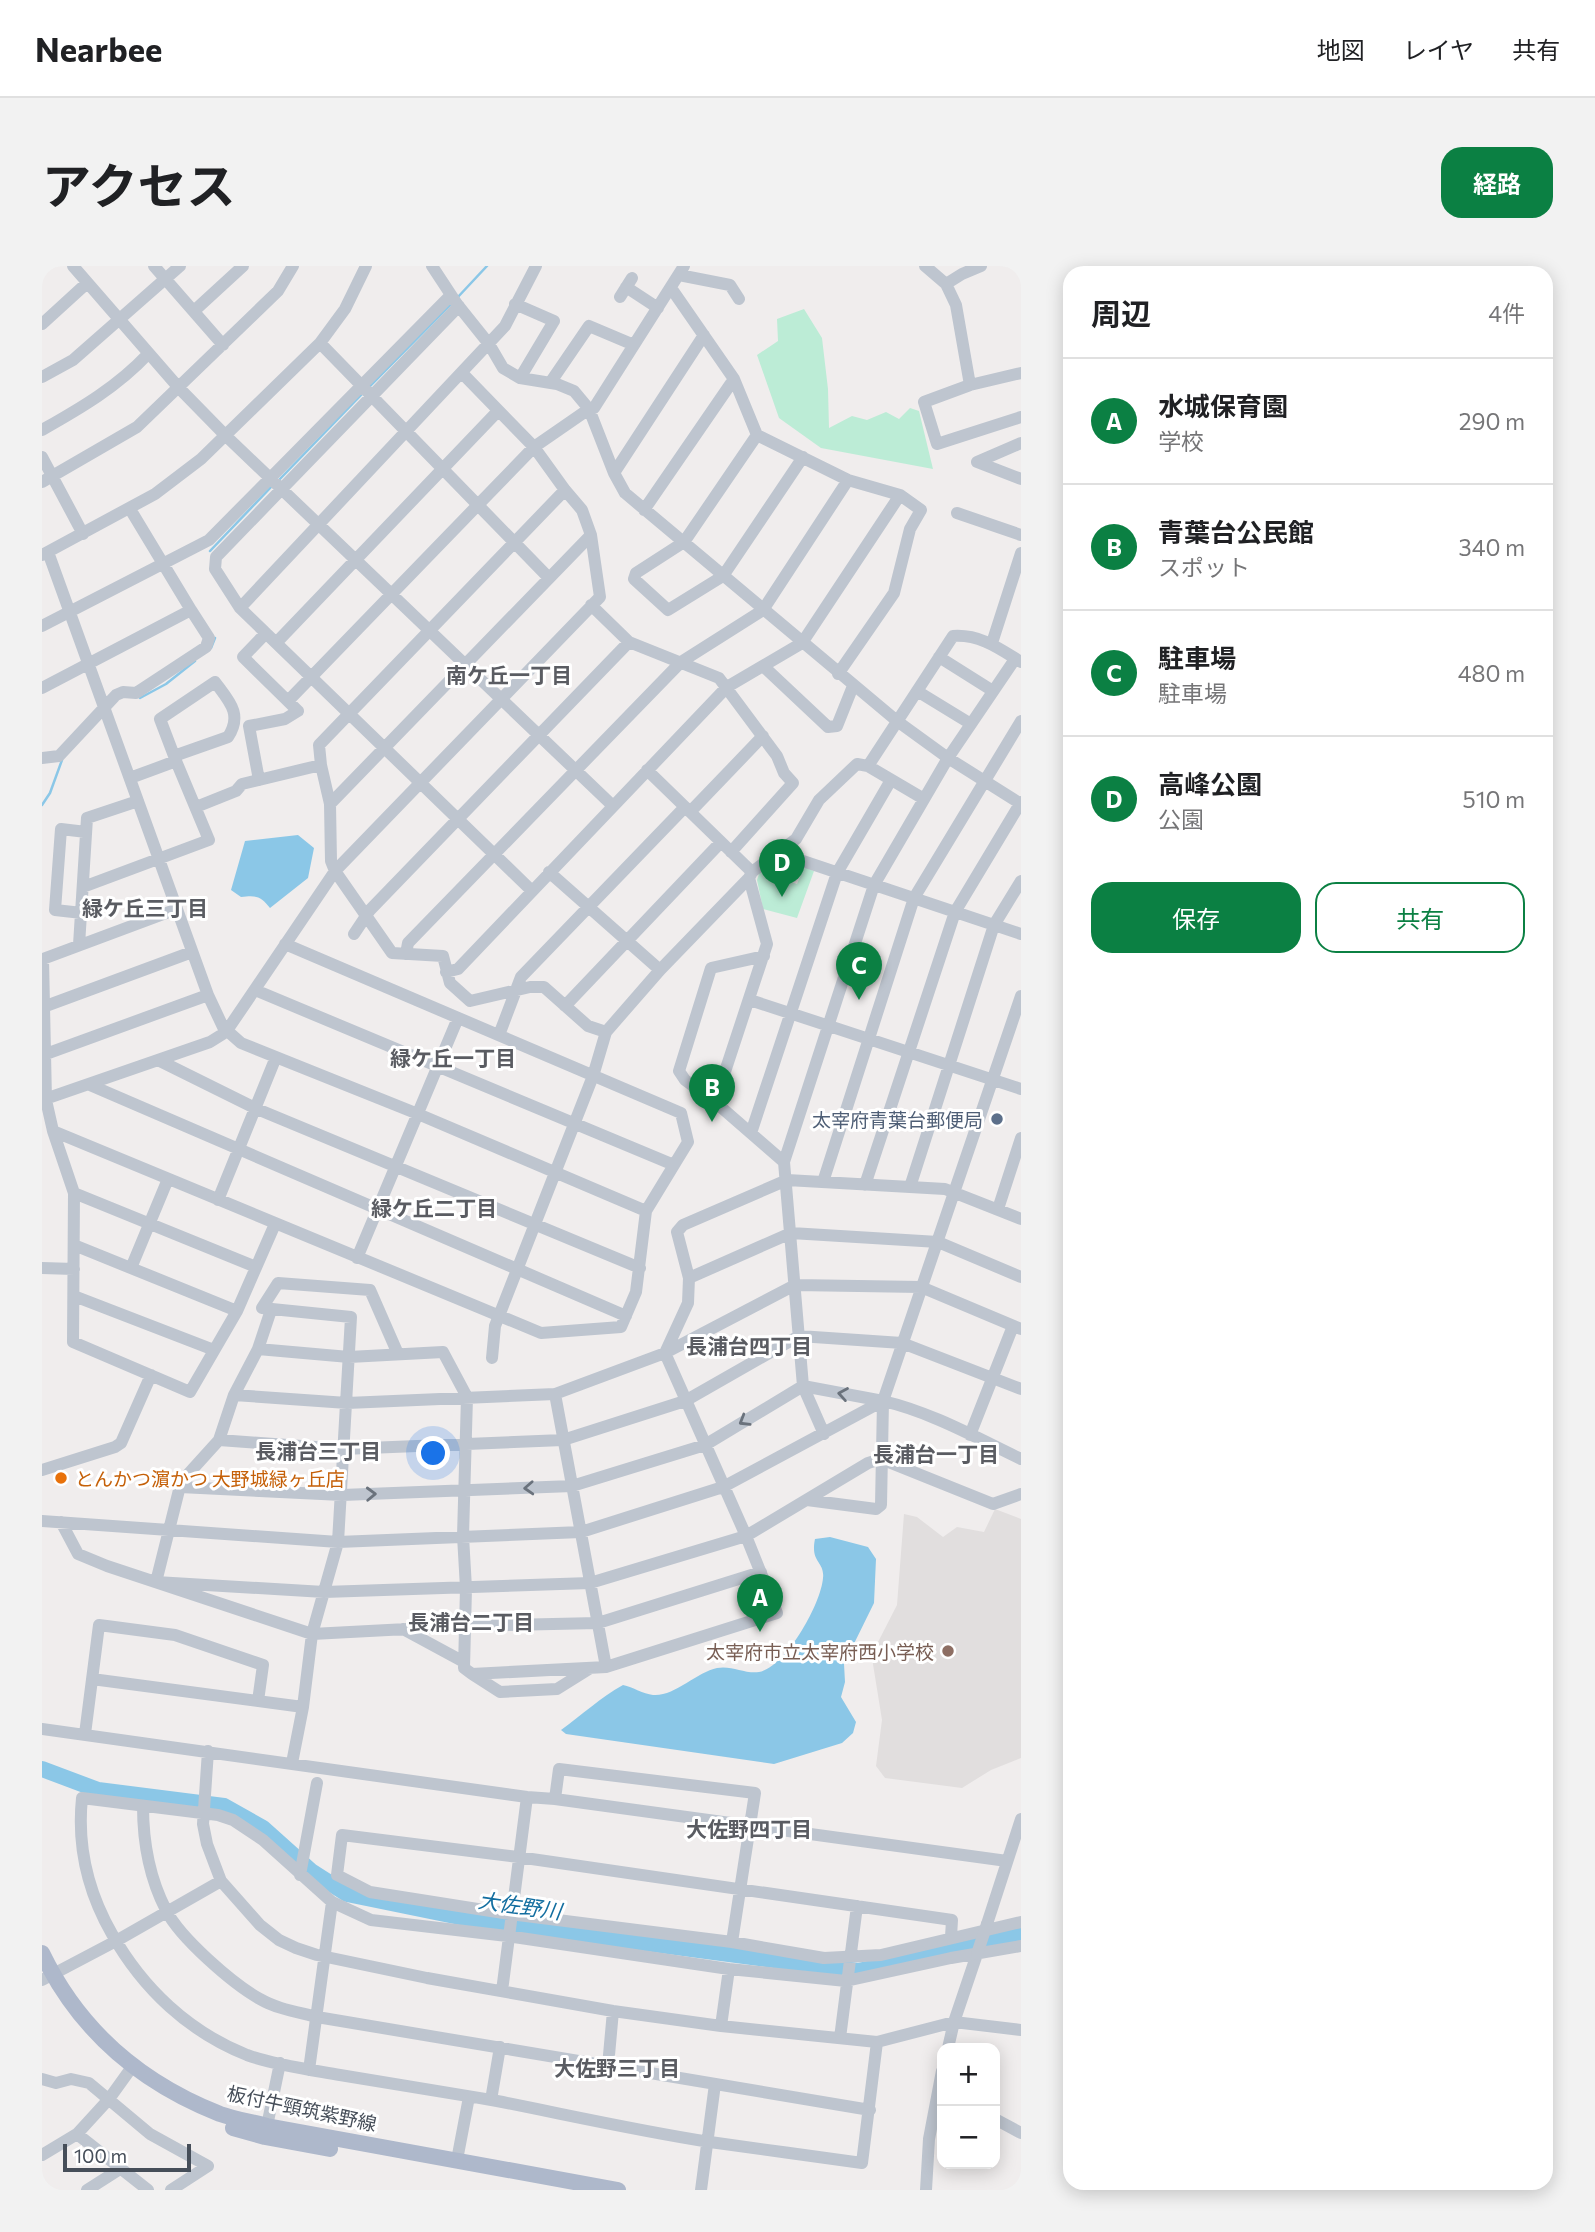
<!DOCTYPE html>
<html lang="ja">
<meta charset="utf-8">
<style>
body{margin:0;font-family:Commissioner,"Noto Sans JP",sans-serif;background:#f2f2f2;color:#202124}
.controls{position:absolute;right:21px;bottom:21px;display:grid;overflow:hidden;border-radius:14px;box-shadow:0 4px 18px #0003}
.controls button{width:63px;height:63px;display:grid;place-items:center;padding:0;border:0;border-bottom:2px solid #e0e0e0;background:#fff;color:#202124;font:35px sans-serif}
.scale{position:absolute;left:21px;bottom:18px;width:128px;box-sizing:border-box;padding-left:7px;border:4px solid #464e59;border-top:0;font-size:19px;line-height:24px;white-space:nowrap;color:#464e59;-webkit-text-stroke:5px #fff;paint-order:stroke}
.you{position:absolute;left:392px;top:1188px;width:24px;height:24px;margin:-18px;border:5px solid #fff;border-radius:50%;background:#1a73e8;box-shadow:0 0 0 10px #1a73e833}
.badge{display:grid;place-items:center;width:46px;height:46px;border-radius:50%;background:#0b8043;color:#fff;font-size:23px;font-weight:700}
.pin{position:absolute;translate:-50% -58px;filter:drop-shadow(0 2px 4px #0008)}
.pin::after{content:'';position:absolute;top:37px;width:24px;height:21px;background:inherit;clip-path:polygon(0 0,100% 0,50% 100%)}
.list{margin:0;padding:0;list-style:none}
h2{display:flex;justify-content:space-between;align-items:center;height:91px;margin:0;padding:0 28px;font-size:30px}
h2 small{font-size:23px;font-weight:400;color:#757577}
.list li{display:grid;grid-template-columns:46px 1fr auto;gap:21px;align-items:center;box-sizing:border-box;height:126px;padding:0 28px;border-top:2px solid #e0e0e0}
.list b{display:block;font-size:26px;white-space:nowrap}
.list p{margin:0;font-size:23px;white-space:nowrap;color:#757577}
.list em{font-size:23px;font-style:normal;color:#757577}
.actions{display:flex;gap:14px;padding:21px 28px}
.actions a{flex:1;padding:16px 0;border:2px solid #0b8043;border-radius:21px;text-align:center;font-size:24px;color:#0b8043}
.actions .main{background:#0b8043;color:#fff}
.map{position:relative;flex:none;width:979px;height:1924px;overflow:hidden;border-radius:21px}
header{display:flex;align-items:center;gap:42px;box-sizing:border-box;height:98px;padding:0 35px;background:#fff;border-bottom:2px solid #e0e0e0}
header strong{font-size:33px}
nav{display:flex;gap:38px;margin-inline-start:auto;font-size:24px}
.intro{display:flex;align-items:center;justify-content:space-between;box-sizing:border-box;height:168px;padding:0 42px}
h1{margin:0;font-size:49px}
.button{padding:18px 32px;border-radius:21px;background:#0b8043;color:#fff;font-size:24px;font-weight:700}
main{display:flex;gap:42px;padding:0 42px}
aside{flex:1;background:#fff;border-radius:21px;box-shadow:0 4px 18px #0003}
.map>svg:first-child{display:block}
.education{fill:#e1dede}
.green{fill:#bcecd6}
.water{fill:#8bc7e7}
.lines{fill:none;stroke-linecap:round;stroke-linejoin:round}
.stream{stroke:#8bc7e7;stroke-width:2.5}
.river{stroke:#8bc7e7;stroke-width:16}
.minor{stroke:#bec5cf;stroke-width:12}
.major{stroke:#aeb8cb;stroke-width:16}
.minor-bridge{stroke:#bec5cf;stroke-width:12}
.oneway{stroke:#6a727c}
.service-dot{fill:#5c6f8a;stroke:#fff;stroke-width:2.5}
.food-dot{fill:#e8710a;stroke:#fff;stroke-width:2.5}
.education-dot{fill:#8d6e63;stroke:#fff;stroke-width:2.5}
.labels{text-anchor:middle;dominant-baseline:central;stroke-width:6;stroke-linejoin:round;paint-order:stroke}
.service-label{font-size:19px;fill:#4e5e75;stroke:#fff;text-anchor:end}
.food-label{font-size:19px;fill:#c56008;stroke:#fff;text-anchor:start}
.education-label{font-size:19px;fill:#785e54;stroke:#fff;text-anchor:end}
.street-label{font-size:19px;fill:#464e59;stroke:#fff}
.neighbourhood-label{font-size:21px;font-weight:bold;fill:#5a5c62;stroke:#fff}
.water-label{font-size:21px;font-style:italic;fill:#136ea0;stroke:#fff}
</style>
<header>
<strong>Nearbee</strong>
<nav><a>地図</a><a>レイヤ</a><a>共有</a></nav>
</header>
<div class="intro"><h1>アクセス</h1><a class="button">経路</a></div>
<main>
<div class="map">
<svg width="979" height="1924" viewBox="0 0 979 1924">
<rect width="100%" height="100%" fill="#f0eded"/>
<!-- education -->
<path class="education" d="M 953,1243 L 979,1253 L 979,1492 L 949,1504 L 920,1522 L 843,1512 L 834,1500 L 840,1454 L 830,1392 L 835,1378 L 855,1339 L 862,1248 L 875,1251 L 901,1271 L 915,1261 L 942,1266 Z"/>
<!-- green -->
<path class="green" d="M 762,43 L 780,72 L 786,123 L 787,162 L 810,150 L 825,154 L 844,146 L 857,153 L 868,142 L 877,145 L 891,203 L 779,182 L 737,152 L 715,89 L 736,75 L 735,53 Z
M 762,601 L 772,605 L 755,652 L 721,643 L 715,614 L 718,605 L 755,618 Z"/>
<!-- water -->
<path class="water" d="M 256,569 L 272,582 L 266,612 L 228,642 C 219,630 214,629 199,631 L 189,624 L 203,575 Z
M 788,1271 L 826,1281 L 834,1293 L 832,1337 L 802,1398 L 803,1416 L 799,1431 L 814,1456 L 811,1467 L 800,1477 L 732,1498 L 524,1468 L 519,1464 C 540,1449 559,1431 581,1419 C 591,1421 601,1428 611,1429 C 632,1431 655,1406 675,1402 C 689,1399 703,1408 717,1406 C 744,1401 779,1338 781,1312 C 783,1295 768,1297 773,1273 Z"/>
<g class="lines">
<!-- stream -->
<path class="stream" d="M 415,32 L 445,0
M 326,122 L 410,37
M 236,215 L 321,127
M 168,285 L 231,219
M 169,382 L 173,372
M 98,432 L 124,418 L 153,395
M 0,539 L 8,527 L 20,494"/>
<!-- river -->
<path class="river" d="M 0,1503 L 56,1524 L 182,1540 L 221,1562 L 269,1605 L 305,1628 L 437,1655 L 816,1705 L 926,1682 L 948,1673 L 979,1669"/>
<!-- minor -->
<path class="minor" d="M 31,0 L 137,122 L 184,170 L 571,540
M 112,0 L 181,79
M 390,0 L 415,38 L 447,78 L 461,102 L 478,112 L 515,118 L 532,125 L 547,143 L 572,207 L 583,227 L 855,455 L 906,492 L 979,538
M 883,0 L 904,18 L 914,39 L 928,119
M 637,9 L 688,19 L 697,33
M 904,18 L 920,8 L 939,0
M 584,21 L 616,42
M 629,22 L 692,113 L 715,169 L 806,214 L 858,229 L 879,244 L 868,263 L 852,327 L 796,408
M 578,31 L 590,12
M 473,38 L 512,55 L 478,112
M 417,40 L 174,291 L 173,303 L 198,342 L 489,624
M 152,45 L 201,0
M 0,58 L 45,17
M 278,77 L 507,312
M 979,107 L 928,119 L 882,136 L 895,178 L 979,151
M 0,111 L 31,94 L 138,0
M 508,117 L 547,60 L 592,79
M 0,164 C 39,142 75,121 106,88
M 715,169 L 642,276 L 594,307 L 592,313 L 626,344 L 681,310 L 761,191
M 979,177 L 935,196 L 979,213
M 0,191 L 41,268
M 572,207 L 662,69
M 0,216 L 95,161 L 236,25 L 251,0
M 602,244 L 692,113
M 915,247 L 979,269
M 549,269 L 288,538 L 289,595 L 293,605 L 350,687 L 401,690 L 408,717 L 428,735 L 488,721 L 502,721 L 546,760 L 564,766
M 6,286 L 166,729 L 181,761 L 199,777 L 376,848 L 604,945
M 0,289 L 113,228 L 159,193 L 278,77 L 303,43 L 324,0
M 549,339 L 587,376 L 677,412 L 735,490 L 742,507 L 751,517 L 689,586
M 198,342 L 463,60 L 494,0
M 0,360 L 167,274 L 409,29
M 234,377 L 456,145
M 950,377 L 979,287
M 897,391 L 951,425
M 721,400 L 786,461 L 795,460 L 811,420
M 0,422 L 149,344 L 88,243
M 875,425 L 929,458
M 246,435 L 492,181 L 547,143 L 552,142 L 642,0
M 132,490 L 186,471 C 201,448 187,435 173,416 L 118,453 L 134,495
M 0,492 L 17,490 L 74,429 L 81,426 L 94,427 L 164,381 L 167,372 L 149,344
M 826,500 L 882,533
M 605,504 L 710,606
M 217,514 L 207,460 L 243,453 L 256,445 L 201,391 L 224,367
M 288,538 L 279,499 L 277,479 L 523,224
M 154,541 L 194,525 L 200,518 L 279,499
M 648,546 L 721,470
M 737,587 L 979,668
M 507,606 L 618,704
M 41,621 L 167,574 L 134,495 L 88,512
M 135,643 L 1,693 L 4,834 L 11,865 L 32,927 L 31,1076 L 148,1126 L 195,1045 L 233,958
M 40,647 L 13,644 L 19,563 L 44,566
M 312,668 L 328,644 L 587,376
M 37,679 L 45,552 L 96,535
M 364,688 L 366,677 L 639,396 L 721,344 L 806,214
M 722,690 L 669,702 L 637,805 L 643,814 L 673,836 L 742,896
M 404,706 L 416,703 L 685,421 L 760,377 L 858,229
M 213,724 L 632,899
M 708,734 L 979,823
M 523,740 L 679,576
M 1,741 L 150,686
M 457,769 L 479,711 L 643,541
M 1,789 L 166,729
M 116,794 L 215,843 L 598,1002
M 48,819 L 584,1050
M 0,834 L 168,776 L 184,766 L 293,605 L 558,331 L 549,269 L 540,244 L 523,224 L 492,181 L 420,107
M 673,836 L 725,678 L 707,612
M 11,865 L 499,1067 L 579,1061 L 594,1026 L 604,945 L 646,876 L 639,847 L 243,678
M 709,867 L 795,607 L 849,514
M 781,916 L 872,632 L 979,455
M 823,919 L 913,646 L 979,536
M 868,921 L 952,659 L 979,615
M 32,927 L 214,1001
M 176,934 L 234,791
M 956,943 L 979,872
M 32,979 L 195,1045
M 315,992 L 416,752
M 0,1002 L 32,1003
M 89,1002 L 126,913
M 647,1012 L 749,967 L 896,976 L 979,1011
M 32,1030 L 172,1084
M 229,1044 L 216,1083 L 192,1129 L 177,1174 L 139,1216 L 114,1316 L 282,1326 L 548,1317 L 704,1270 L 826,1197 L 839,1193 L 951,1238 L 979,1228
M 216,1083 L 307,1091 L 401,1086 L 425,1131 L 421,1270 L 424,1322 L 422,1402 L 430,1408 L 564,1401 L 735,1347 L 704,1270 L 623,1087 L 646,1037 L 647,1012 L 635,966 L 641,959 L 745,914 L 903,923 L 979,953
M 450,1092 L 453,1060 L 551,810 L 564,766 L 618,704 L 707,612 L 710,606 L 754,573 L 777,534 L 815,498 L 826,500 L 911,370 C 938,368 958,383 979,396
M 513,1128 L 564,1401
M 192,1129 L 305,1137 L 513,1128 L 623,1087 L 753,1019 L 879,1021 L 979,1063
M 782,1168 L 761,1120 L 742,896 L 832,619 L 906,492 L 973,393
M 928,1169 L 971,1060
M 177,1174 L 301,1183 L 521,1174 L 643,1135 L 757,1070 L 860,1077 L 979,1123
M 0,1204 L 73,1181 L 79,1177 L 109,1109
M 138,1221 L 300,1229 L 530,1220 L 663,1179 L 761,1120 L 841,1135
M 765,1234 L 834,1243 L 839,1239 L 841,1135 L 979,730
M 0,1255 L 296,1276 L 539,1266 L 681,1221 L 841,1135 C 889,1146 935,1172 979,1193
M 19,1256 L 36,1288 L 65,1300 L 270,1368 L 422,1360 L 556,1357 L 719,1306
M 361,1363 L 422,1396
M 430,1408 L 458,1426 L 515,1423 L 547,1403
M 50,1413 L 261,1441
M 0,1463 L 485,1531 L 513,1533 L 965,1595
M 43,1468 L 57,1359 L 133,1369 L 221,1399 L 216,1435
M 166,1485 L 161,1558 L 165,1578 L 179,1615 L 218,1659 L 237,1674 L 254,1682 L 275,1689 L 385,1712 L 571,1745 L 679,1760 L 835,1776 L 912,1756 L 979,1764
M 250,1497 L 261,1441 L 270,1368 L 296,1276 L 309,1051 L 220,1042 L 236,1017 L 328,1024 L 356,1088
M 513,1533 L 517,1503 L 713,1527 L 690,1676
M 101,1540 C 101,1575 108,1613 124,1644 C 138,1672 191,1718 218,1733 C 235,1743 256,1746 275,1751 L 828,1844
M 258,1609 L 275,1517
M 945,1658 L 979,1553
M 909,1671 L 910,1654 L 476,1591 L 300,1569 L 295,1609 L 328,1626 L 468,1648 L 690,1676 L 782,1692 L 839,1689 L 979,1656
M 0,1714 L 74,1675 L 179,1615
M 460,1725 L 485,1531
M 679,1760 L 687,1703
M 798,1772 L 815,1640
M 835,1776 L 820,1897 C 769,1890 719,1883 668,1876 C 597,1865 526,1849 455,1835 C 403,1826 351,1818 298,1809 C 270,1804 232,1799 205,1789 C 147,1766 101,1723 70,1668 C 46,1626 35,1580 40,1532 L 176,1549 L 191,1554 L 221,1574 L 290,1636 L 329,1654 L 465,1670 L 687,1703 L 804,1715 L 909,1692 L 979,1680
M 906,1782 L 912,1756 L 935,1688
M 566,1800 L 571,1745
M 267,1804 L 290,1636
M 0,1813 L 14,1817 L 29,1813 L 47,1817 L 108,1868 L 166,1900 L 129,1924
M 449,1834 L 458,1781
M 953,1853 L 979,1867
M 225,1860 L 238,1797
M 35,1868 L 106,1924
M 0,1889 L 35,1868 L 67,1833 L 90,1801
M 415,1894 L 427,1831
M 45,1924 L 78,1903
M 659,1924 L 673,1818
M 884,1924 L 887,1873 L 900,1805"/>
<!-- major -->
<path class="major" d="M 0,1687 C 37,1764 99,1817 178,1848 C 193,1853 210,1856 225,1860 L 576,1924
M 191,1862 L 223,1871 L 288,1883"/>
<!-- minor-bridge -->
<path class="minor-bridge" d="M 935,1688 L 945,1658"/>
</g>
<!-- one-way arrows -->
<defs><path id="oneway-chevron" d="M-2-3.5L2.5 0L-2 3.5" fill="none" stroke-width="1.6" stroke-linecap="round" stroke-linejoin="round" transform="scale(1.75)"/></defs>
<g class="oneway">
<use href="#oneway-chevron" transform="translate(801 1128) rotate(-170)"/>
<use href="#oneway-chevron" transform="translate(702 1155) rotate(149)"/>
<use href="#oneway-chevron" transform="translate(487 1222) rotate(177)"/>
<use href="#oneway-chevron" transform="translate(329 1228) rotate(-2)"/>
</g>
<!-- markers -->
<circle class="service-dot" cx="955" cy="853" r="7"/>
<circle class="food-dot" cx="19" cy="1212" r="7"/>
<circle class="education-dot" cx="906" cy="1385" r="7"/>
<g class="labels">
<!-- service labels -->
<g class="service-label">
<text x="941" y="853">太宰府青葉台郵便局</text>
</g>
<!-- food labels -->
<g class="food-label">
<text x="33" y="1212">とんかつ濵かつ 大野城緑ヶ丘店</text>
</g>
<!-- education labels -->
<g class="education-label">
<text x="892" y="1385">太宰府市立太宰府西小学校</text>
</g>
<!-- street labels -->
<g class="street-label">
<text transform="translate(260 1842) rotate(12)">板付牛頸筑紫野線</text>
</g>
<!-- neighbourhood labels -->
<g class="neighbourhood-label">
<text x="467" y="408">南ケ丘一丁目</text>
<text x="103" y="641">緑ケ丘三丁目</text>
<text x="411" y="791">緑ケ丘一丁目</text>
<text x="392" y="941">緑ケ丘二丁目</text>
<text x="707" y="1079">長浦台四丁目</text>
<text x="276" y="1184">長浦台三丁目</text>
<text x="894" y="1187">長浦台一丁目</text>
<text x="429" y="1355">長浦台二丁目</text>
<text x="707" y="1562">大佐野四丁目</text>
<text x="575" y="1801">大佐野三丁目</text>
</g>
<!-- water labels -->
<g class="water-label">
<text transform="translate(478 1639) rotate(8)">大佐野川</text>
</g>
</g>
</svg>
<div class="controls">
<button>+</button>
<button>−</button>
</div>
<div class="scale">100 m</div>
<div class="you"></div>
<div class="pin badge" style="left:718px;top:1366px">A</div>
<div class="pin badge" style="left:670px;top:856px">B</div>
<div class="pin badge" style="left:817px;top:734px">C</div>
<div class="pin badge" style="left:740px;top:631px">D</div>
</div>
<aside>
<h2>周辺<small>4件</small></h2>
<ul class="list">
<li><span class="badge">A</span><div><b>水城保育園</b><p>学校</p></div><em>290 m</em></li>
<li><span class="badge">B</span><div><b>青葉台公民館</b><p>スポット</p></div><em>340 m</em></li>
<li><span class="badge">C</span><div><b>駐車場</b><p>駐車場</p></div><em>480 m</em></li>
<li><span class="badge">D</span><div><b>高峰公園</b><p>公園</p></div><em>510 m</em></li>
</ul>
<div class="actions"><a class="main">保存</a><a>共有</a></div>
</aside>
</main>
